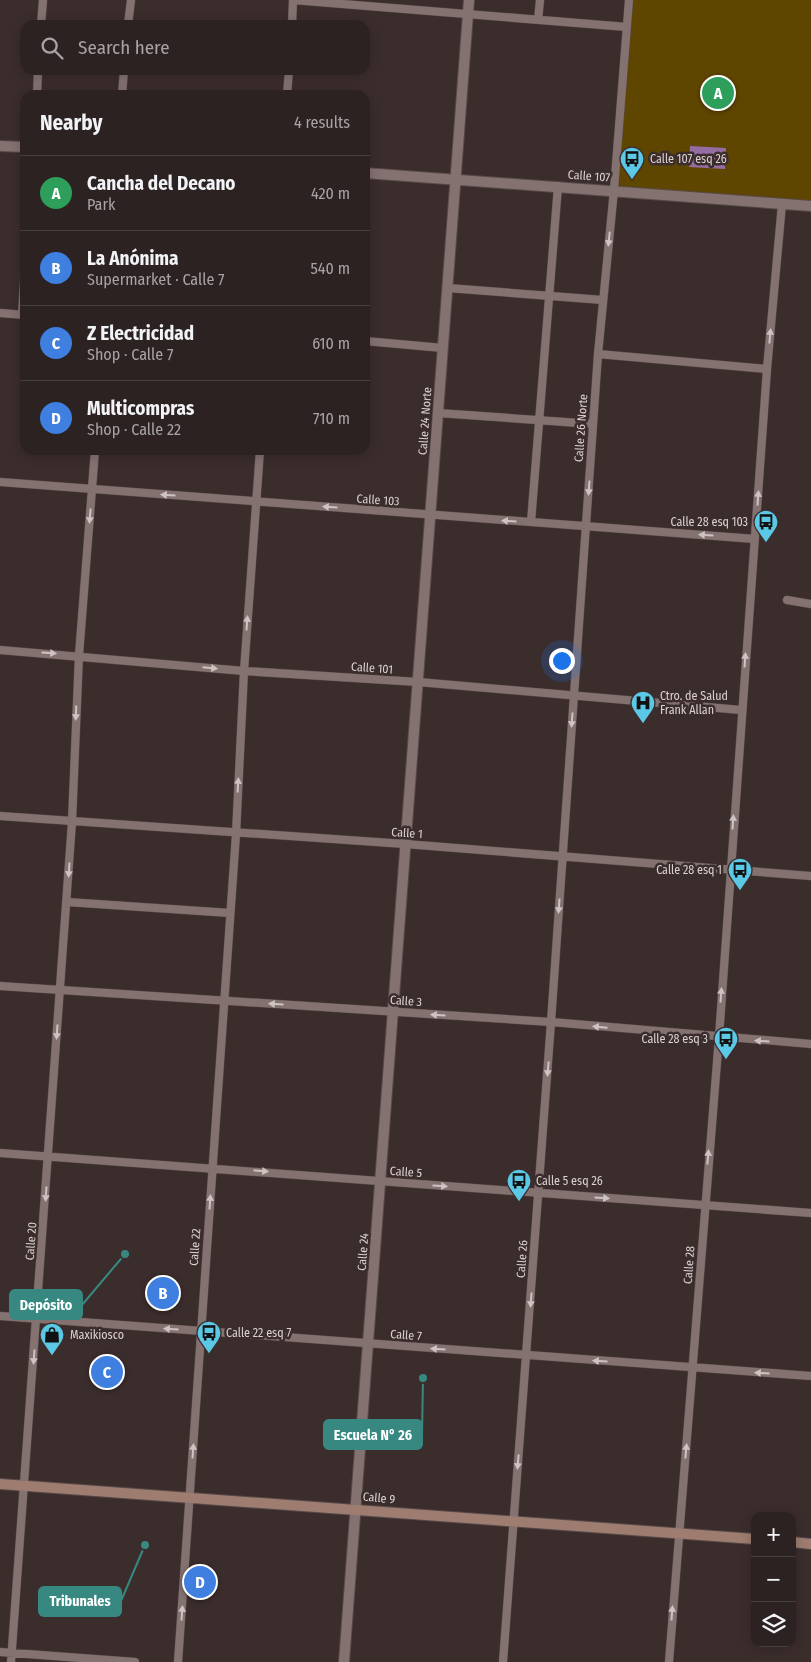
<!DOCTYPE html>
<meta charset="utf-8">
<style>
body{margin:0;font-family:"Fira Sans Condensed",sans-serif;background:#392f2f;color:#f1f3f6}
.controls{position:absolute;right:15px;bottom:15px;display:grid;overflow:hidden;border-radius:10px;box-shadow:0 2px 12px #0003}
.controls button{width:45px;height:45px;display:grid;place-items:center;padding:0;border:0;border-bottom:1px solid #483f40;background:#2d2222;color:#f1f3f6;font:25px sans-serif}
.you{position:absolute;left:561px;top:660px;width:18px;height:18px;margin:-12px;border:4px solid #fff;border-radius:50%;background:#1a73e8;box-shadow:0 0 0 8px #1a73e833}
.badge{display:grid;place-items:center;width:32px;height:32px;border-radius:50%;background:#db2777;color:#fff;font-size:16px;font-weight:700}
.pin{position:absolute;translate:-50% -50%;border:2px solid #fff;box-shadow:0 1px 5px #0006}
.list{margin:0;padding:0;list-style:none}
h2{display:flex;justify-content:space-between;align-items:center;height:65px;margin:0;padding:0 20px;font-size:21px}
h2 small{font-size:16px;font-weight:400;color:#a7a4a5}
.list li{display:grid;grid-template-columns:32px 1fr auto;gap:15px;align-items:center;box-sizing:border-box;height:75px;padding:0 20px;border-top:1px solid #483f40}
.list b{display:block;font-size:19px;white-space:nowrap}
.list p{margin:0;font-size:16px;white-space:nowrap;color:#a7a4a5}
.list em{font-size:16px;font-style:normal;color:#a7a4a5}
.icon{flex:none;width:28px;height:28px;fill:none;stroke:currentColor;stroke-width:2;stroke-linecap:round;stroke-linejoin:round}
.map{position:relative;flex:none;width:811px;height:1662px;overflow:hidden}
.search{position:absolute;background:#2d2222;box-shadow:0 2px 12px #0003;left:20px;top:20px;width:350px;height:55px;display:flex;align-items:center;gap:12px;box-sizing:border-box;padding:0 18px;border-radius:15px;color:#a7a4a5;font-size:19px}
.panel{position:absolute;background:#2d2222;box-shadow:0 2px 12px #0003;left:20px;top:90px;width:350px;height:365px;border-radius:15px}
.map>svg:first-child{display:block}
.green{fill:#5f4600}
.water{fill:#946da3}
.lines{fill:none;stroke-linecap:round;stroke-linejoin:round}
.minor-casing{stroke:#574a4a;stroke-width:9}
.tertiary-casing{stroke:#574a4a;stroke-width:12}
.secondary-casing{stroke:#574a4a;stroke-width:12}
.minor{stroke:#847271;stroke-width:8}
.tertiary{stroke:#847271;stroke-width:10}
.secondary{stroke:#9e7d70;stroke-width:10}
.oneway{fill:#cec3c3}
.labels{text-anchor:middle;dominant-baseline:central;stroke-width:5;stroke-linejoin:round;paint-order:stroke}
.poi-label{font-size:12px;fill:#dbd1d1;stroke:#3c2d2d;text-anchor:start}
.street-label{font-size:12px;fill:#dbd1d1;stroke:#3c2d2d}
.leader{fill:none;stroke:#388882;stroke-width:2}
.callout-dot{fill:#388882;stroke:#3c2d2d;stroke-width:2}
.callout{fill:#388882;stroke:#388882;stroke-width:2}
.callout-label{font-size:14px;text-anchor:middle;font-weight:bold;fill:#fff}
</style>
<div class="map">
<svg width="811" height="1662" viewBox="0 0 811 1662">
<rect width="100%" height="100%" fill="#3c2d2d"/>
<!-- green -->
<path class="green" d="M 632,0 L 811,0 L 811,202 L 618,187 Z"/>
<!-- water -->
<path class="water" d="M 690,146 L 726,148 L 725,169 L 689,167 Z"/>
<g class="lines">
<defs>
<path id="minor" d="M 293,0 L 627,27
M 538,20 L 540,0
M 41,25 L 43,0
M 128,25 L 131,0
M 292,25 L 293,0
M 37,95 L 38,70
M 122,95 L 124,70
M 287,95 L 289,70
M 448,288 L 603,300
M 0,313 L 25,315
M 22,315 L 25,267
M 365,341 L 443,348
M 598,354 L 767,369
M 438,413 L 593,424
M 0,482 L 755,539
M 531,522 L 558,186
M 787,600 L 811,604
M 0,650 L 244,671 L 418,682 L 741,710
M 0,816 L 405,844 L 811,876
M 67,902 L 230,913
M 0,986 L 551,1022 L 811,1044
M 0,1153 L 811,1213
M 0,1316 L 811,1376
M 0,1652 L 135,1662
M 11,1662 L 72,822 L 79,655 L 95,450
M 178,1662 L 236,834 L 244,671 L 260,450
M 503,1662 L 551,1022 L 598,354 L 614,190 L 629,0
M 669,1662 L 719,1037 L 767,369 L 782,204"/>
<path id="tertiary" d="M 0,146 L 25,147
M 365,173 L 811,206
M 344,1662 L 469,0"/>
<path id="secondary" d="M 0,1484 L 755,1539
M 792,1542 L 811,1544"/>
</defs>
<!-- minor casing -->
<use href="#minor" class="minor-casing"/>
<!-- tertiary casing -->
<use href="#tertiary" class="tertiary-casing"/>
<!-- secondary casing -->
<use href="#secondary" class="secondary-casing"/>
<!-- minor -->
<use href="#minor" class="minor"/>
<!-- tertiary -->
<use href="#tertiary" class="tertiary"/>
<!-- secondary -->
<use href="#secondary" class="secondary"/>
</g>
<!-- one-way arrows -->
<defs><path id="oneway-solid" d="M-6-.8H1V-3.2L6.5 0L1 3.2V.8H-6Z" transform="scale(1.25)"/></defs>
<g class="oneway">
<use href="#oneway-solid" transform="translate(609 239) rotate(96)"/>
<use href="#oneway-solid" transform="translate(770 336) rotate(-85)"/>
<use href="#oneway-solid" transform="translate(589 488) rotate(94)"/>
<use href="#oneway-solid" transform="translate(168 495) rotate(-176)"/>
<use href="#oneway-solid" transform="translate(758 498) rotate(-86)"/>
<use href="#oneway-solid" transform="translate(330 507) rotate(-176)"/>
<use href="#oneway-solid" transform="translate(90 516) rotate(95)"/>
<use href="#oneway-solid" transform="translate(509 521) rotate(-176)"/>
<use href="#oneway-solid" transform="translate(706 535) rotate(-176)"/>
<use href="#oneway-solid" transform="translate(247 623) rotate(-86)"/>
<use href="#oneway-solid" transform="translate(49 653) rotate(4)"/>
<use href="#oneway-solid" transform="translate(745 660) rotate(-86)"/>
<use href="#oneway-solid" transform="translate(210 668) rotate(5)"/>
<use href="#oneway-solid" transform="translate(76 713) rotate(92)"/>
<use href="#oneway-solid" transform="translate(572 720) rotate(94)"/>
<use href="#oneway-solid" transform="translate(238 785) rotate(-87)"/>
<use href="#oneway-solid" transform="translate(733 822) rotate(-86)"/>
<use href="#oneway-solid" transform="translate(69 870) rotate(94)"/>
<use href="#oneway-solid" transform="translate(559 906) rotate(94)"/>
<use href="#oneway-solid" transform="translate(721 995) rotate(-86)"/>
<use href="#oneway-solid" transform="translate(276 1004) rotate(-176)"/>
<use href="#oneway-solid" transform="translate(438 1015) rotate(-176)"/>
<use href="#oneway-solid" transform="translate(600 1027) rotate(-175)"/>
<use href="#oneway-solid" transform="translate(57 1032) rotate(94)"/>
<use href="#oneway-solid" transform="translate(762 1041) rotate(-176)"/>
<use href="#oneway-solid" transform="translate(548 1069) rotate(95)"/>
<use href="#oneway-solid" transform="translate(708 1157) rotate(-85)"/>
<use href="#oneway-solid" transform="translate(261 1171) rotate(5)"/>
<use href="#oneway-solid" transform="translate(440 1186) rotate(4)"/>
<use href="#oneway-solid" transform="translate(46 1194) rotate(94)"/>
<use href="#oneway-solid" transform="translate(602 1198) rotate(4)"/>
<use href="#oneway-solid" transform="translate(210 1202) rotate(-86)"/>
<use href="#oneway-solid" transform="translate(531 1300) rotate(94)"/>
<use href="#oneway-solid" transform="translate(171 1329) rotate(-176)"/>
<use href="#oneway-solid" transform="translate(438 1349) rotate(-176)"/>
<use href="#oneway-solid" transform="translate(34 1357) rotate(94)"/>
<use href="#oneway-solid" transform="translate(600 1361) rotate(-176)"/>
<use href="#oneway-solid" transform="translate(762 1373) rotate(-176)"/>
<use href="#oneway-solid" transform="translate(193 1451) rotate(-86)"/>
<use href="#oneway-solid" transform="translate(686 1451) rotate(-85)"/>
<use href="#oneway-solid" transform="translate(518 1462) rotate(95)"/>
<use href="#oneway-solid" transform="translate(182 1613) rotate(-86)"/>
<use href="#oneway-solid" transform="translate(672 1613) rotate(-86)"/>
</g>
<!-- icons -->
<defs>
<symbol id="bus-pin" viewBox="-11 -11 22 30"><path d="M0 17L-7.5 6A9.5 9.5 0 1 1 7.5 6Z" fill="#5bc8e6" stroke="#3c2d2d"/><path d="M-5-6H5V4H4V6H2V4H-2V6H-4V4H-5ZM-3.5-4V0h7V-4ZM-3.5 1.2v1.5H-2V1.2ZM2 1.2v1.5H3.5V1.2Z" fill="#111"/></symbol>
<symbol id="hospital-pin" viewBox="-11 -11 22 30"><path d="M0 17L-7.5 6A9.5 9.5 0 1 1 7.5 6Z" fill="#5bc8e6" stroke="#3c2d2d"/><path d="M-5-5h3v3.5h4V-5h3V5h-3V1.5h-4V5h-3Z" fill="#111"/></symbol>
<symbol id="shop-pin" viewBox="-11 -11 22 30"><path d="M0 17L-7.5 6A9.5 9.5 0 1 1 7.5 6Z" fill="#5bc8e6" stroke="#3c2d2d"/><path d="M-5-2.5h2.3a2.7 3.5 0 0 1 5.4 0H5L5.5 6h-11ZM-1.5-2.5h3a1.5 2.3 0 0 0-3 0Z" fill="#111"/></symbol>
</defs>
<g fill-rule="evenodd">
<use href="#bus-pin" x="618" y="145" width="28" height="38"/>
<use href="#bus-pin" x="752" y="508" width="28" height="38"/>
<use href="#hospital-pin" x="629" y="689" width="28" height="38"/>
<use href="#bus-pin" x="726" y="856" width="28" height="38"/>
<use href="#bus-pin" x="712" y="1025" width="28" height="38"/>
<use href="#bus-pin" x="505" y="1167" width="28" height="38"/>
<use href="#bus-pin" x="195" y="1319" width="28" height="38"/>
<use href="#shop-pin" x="38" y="1321" width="28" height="38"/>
</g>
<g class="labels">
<!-- poi labels -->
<g class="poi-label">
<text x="650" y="159">Calle 107 esq 26</text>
<text x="748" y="522" text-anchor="end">Calle 28 esq 103</text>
<text x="660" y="696">Ctro. de Salud<tspan x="660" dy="14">Frank Allan</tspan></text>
<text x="722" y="870" text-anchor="end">Calle 28 esq 1</text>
<text x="708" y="1039" text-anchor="end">Calle 28 esq 3</text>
<text x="536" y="1181">Calle 5 esq 26</text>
<text x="226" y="1333">Calle 22 esq 7</text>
<text x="70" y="1335">Maxikiosco</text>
</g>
<!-- street labels -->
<g class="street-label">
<text transform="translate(589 176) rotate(4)">Calle 107</text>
<text transform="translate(425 421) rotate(-86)">Calle 24 Norte</text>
<text transform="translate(581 428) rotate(-86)">Calle 26 Norte</text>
<text transform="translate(378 500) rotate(4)">Calle 103</text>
<text transform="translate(372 668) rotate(4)">Calle 101</text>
<text transform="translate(407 833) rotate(4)">Calle 1</text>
<text transform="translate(406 1001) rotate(4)">Calle 3</text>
<text transform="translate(406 1172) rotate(4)">Calle 5</text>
<text transform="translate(31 1241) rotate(-86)">Calle 20</text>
<text transform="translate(195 1247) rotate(-86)">Calle 22</text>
<text transform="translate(363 1252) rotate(-86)">Calle 24</text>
<text transform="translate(522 1259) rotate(-86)">Calle 26</text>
<text transform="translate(689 1265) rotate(-86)">Calle 28</text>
<text transform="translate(406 1335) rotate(4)">Calle 7</text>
<text transform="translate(379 1498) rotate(5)">Calle 9</text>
</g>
</g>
<!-- callouts -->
<path class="leader" d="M125 1254L82 1305M423 1378L422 1435M145 1545L121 1601"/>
<g class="callout-dot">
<circle cx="125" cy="1254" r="5"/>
<circle cx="423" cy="1378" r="5"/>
<circle cx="145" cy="1545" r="5"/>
</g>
<g class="callout">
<rect x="10" y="1290" width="72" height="29" rx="5"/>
<rect x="324" y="1420" width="98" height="29" rx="5"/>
<rect x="39" y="1587" width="82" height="29" rx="5"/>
</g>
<g class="callout-label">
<text x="46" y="1310">Depósito</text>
<text x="373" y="1440">Escuela N° 26</text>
<text x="80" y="1606">Tribunales</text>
</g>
</svg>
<div class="controls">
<button>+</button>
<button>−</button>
<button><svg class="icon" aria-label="layers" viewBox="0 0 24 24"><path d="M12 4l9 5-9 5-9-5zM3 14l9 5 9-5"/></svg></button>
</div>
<div class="you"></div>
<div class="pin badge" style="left:718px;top:93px;background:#2e9e5b">A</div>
<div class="pin badge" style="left:163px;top:1293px;background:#3f7fe0">B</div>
<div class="pin badge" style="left:107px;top:1372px;background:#3f7fe0">C</div>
<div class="pin badge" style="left:200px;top:1582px;background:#3f7fe0">D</div>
<div class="search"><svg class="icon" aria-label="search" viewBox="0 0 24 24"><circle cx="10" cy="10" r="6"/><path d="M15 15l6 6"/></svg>Search here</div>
<section class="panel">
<h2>Nearby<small>4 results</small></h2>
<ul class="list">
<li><span class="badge" style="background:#2e9e5b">A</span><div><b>Cancha del Decano</b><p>Park</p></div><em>420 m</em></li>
<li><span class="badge" style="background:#3f7fe0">B</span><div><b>La Anónima</b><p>Supermarket · Calle 7</p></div><em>540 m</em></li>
<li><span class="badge" style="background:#3f7fe0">C</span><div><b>Z Electricidad</b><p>Shop · Calle 7</p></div><em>610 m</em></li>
<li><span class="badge" style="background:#3f7fe0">D</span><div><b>Multicompras</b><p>Shop · Calle 22</p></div><em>710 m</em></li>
</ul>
</section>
</div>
